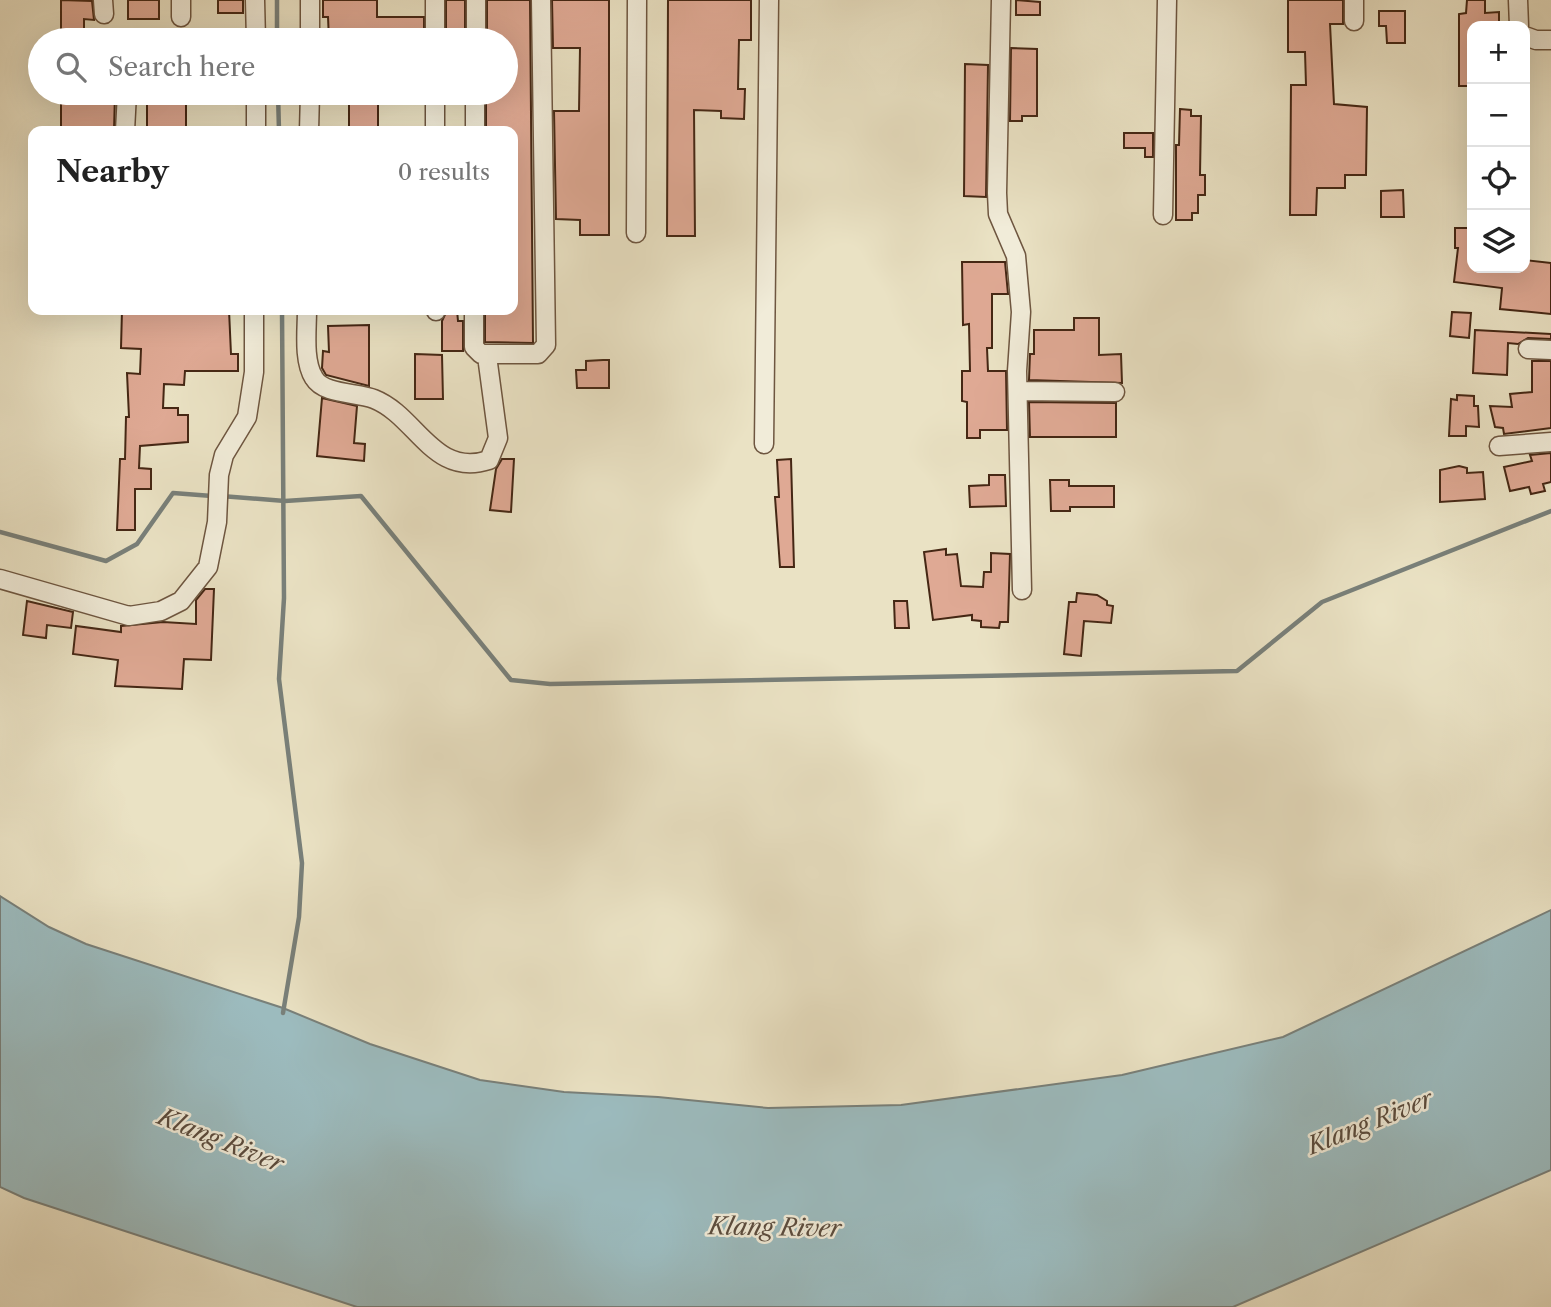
<!DOCTYPE html>
<meta charset="utf-8">
<style>
body{margin:0;font-family:"Libre Caslon Text",serif;background:#f6f6f6;color:#222}
.controls{position:absolute;right:21px;top:21px;display:grid;overflow:hidden;border-radius:14px;box-shadow:0 7px 28px #0002}
.controls button{width:63px;height:63px;display:grid;place-items:center;padding:0;border:0;border-bottom:2px solid #e0e0e0;background:#fff;color:#222;font:35px sans-serif}
.list{margin:0;padding:0;list-style:none}
h2{display:flex;justify-content:space-between;align-items:center;height:91px;margin:0;padding:0 28px;font-size:30px}
h2 small{font-size:23px;font-weight:400;color:#767676}
.icon{flex:none;width:38px;height:38px;fill:none;stroke:currentColor;stroke-width:2;stroke-linecap:round;stroke-linejoin:round}
.map{position:relative;flex:none;width:1551px;height:1307px;overflow:hidden}
.search{position:absolute;background:#fff;box-shadow:0 7px 28px #0002;left:28px;top:28px;width:490px;height:77px;display:flex;align-items:center;gap:18px;box-sizing:border-box;padding:0 24px;border-radius:38px;color:#767676;font-size:26px}
.panel{position:absolute;background:#fff;box-shadow:0 7px 28px #0002;left:28px;top:126px;width:490px;height:189px;border-radius:14px}
.map>svg:first-child{display:block}
.water{fill:#9cbbbe;stroke:#79807a;stroke-width:2}
.lines{fill:none;stroke-linecap:round;stroke-linejoin:round}
.stream{stroke:#79807a;stroke-width:4.5}
.building{fill:#dfa994;stroke:#452714;stroke-width:2}
.minor-casing{stroke:#6e5640;stroke-width:21}
.minor{stroke:#f1ecd9;stroke-width:18}
.labels{text-anchor:middle;dominant-baseline:central;stroke-width:5;stroke-linejoin:round;paint-order:stroke}
.water-label{font-size:24px;font-style:italic;fill:#5b4c3e;stroke:#f1ecd9}
</style>
<div class="map">
<svg width="1551" height="1307" viewBox="0 0 1551 1307">
<rect width="100%" height="100%" fill="#eae2c4"/>
<filter id="stains"><feTurbulence type="fractalNoise" baseFrequency=".00286" numOctaves="4"/><feColorMatrix values="0 0 0 0 .2 0 0 0 0 .09 0 0 0 0 .02 0 0 0 .5 -.17"/></filter>
<radialGradient id="worn" r=".72"><stop offset=".6" stop-color="#630" stop-opacity="0"/><stop offset="1" stop-color="#630" stop-opacity=".3"/></radialGradient>
<!-- water -->
<path class="water" d="M 0,896 L 49,927 L 86,944 L 283,1008 L 370,1044 L 480,1080 L 564,1092 L 658,1097 L 768,1108 L 901,1105 L 1122,1075 L 1283,1037 L 1551,910 L 1551,1170 L 1233,1307 L 357,1307 L 24,1198 L 0,1187 Z"/>
<g class="lines">
<!-- stream -->
<path class="stream" d="M 277,0 L 277,40
M 278,93 L 279,131
M 282,310 L 284,598 L 279,679 L 302,863 L 299,917 L 283,1013
M 221,496 L 285,501 L 361,496 L 511,680 L 550,684 L 1237,671 L 1322,602 L 1551,511
M 0,532 L 106,561 L 137,544 L 173,493 L 212,496"/>
</g>
<!-- building -->
<path class="building" d="M 61,0 L 92,1 L 94,20 L 84,19 L 84,40 L 61,40 Z
M 128,0 L 159,0 L 159,19 L 128,19 Z
M 218,0 L 243,0 L 243,13 L 218,13 Z
M 323,0 L 377,0 L 377,17 L 424,17 L 424,40 L 329,40 L 328,17 L 323,17 Z
M 446,0 L 465,0 L 465,40 L 446,40 Z
M 487,0 L 530,0 L 533,343 L 485,342 L 485,310 L 513,310 L 513,131 L 486,131 L 486,93 L 506,93 L 506,40 L 487,40 Z
M 552,0 L 609,0 L 609,235 L 580,235 L 580,220 L 556,219 L 554,111 L 579,111 L 580,48 L 553,48 Z
M 668,0 L 751,0 L 751,40 L 739,40 L 738,89 L 745,89 L 744,119 L 721,118 L 721,111 L 694,110 L 695,236 L 667,236 Z
M 1016,0 L 1040,2 L 1040,15 L 1016,15 Z
M 1288,0 L 1343,0 L 1343,24 L 1330,24 L 1334,104 L 1367,107 L 1366,175 L 1345,175 L 1345,188 L 1317,188 L 1316,215 L 1290,215 L 1291,85 L 1306,85 L 1305,52 L 1288,52 Z
M 1467,0 L 1485,0 L 1485,13 L 1499,12 L 1499,26 L 1472,26 L 1471,86 L 1459,86 L 1459,14 L 1466,13 Z
M 1379,11 L 1405,11 L 1405,43 L 1387,43 L 1386,26 L 1379,26 Z
M 1011,48 L 1037,49 L 1037,116 L 1022,116 L 1022,121 L 1010,121 Z
M 965,64 L 988,65 L 986,197 L 964,196 Z
M 61,93 L 115,93 L 114,131 L 61,131 Z
M 147,93 L 186,93 L 186,131 L 147,131 Z
M 349,93 L 378,93 L 378,131 L 349,131 Z
M 1180,109 L 1191,110 L 1191,116 L 1201,116 L 1200,175 L 1205,175 L 1205,195 L 1198,195 L 1198,213 L 1192,213 L 1192,220 L 1176,220 L 1176,145 L 1179,145 Z
M 1124,133 L 1153,133 L 1153,157 L 1145,157 L 1145,148 L 1124,148 Z
M 1403,190 L 1404,217 L 1381,217 L 1381,191 Z
M 1455,228 L 1472,228 L 1472,268 L 1517,269 L 1525,268 L 1525,260 L 1551,263 L 1551,314 L 1500,309 L 1502,288 L 1454,282 L 1458,248 L 1455,248 Z
M 962,262 L 1005,262 L 1008,294 L 992,294 L 992,348 L 987,348 L 988,371 L 1006,371 L 1007,430 L 980,430 L 980,438 L 967,438 L 967,402 L 962,401 L 962,371 L 970,371 L 969,324 L 963,325 Z
M 122,310 L 179,312 L 229,310 L 231,354 L 238,354 L 238,371 L 185,371 L 184,385 L 164,384 L 163,408 L 178,408 L 178,415 L 188,415 L 188,442 L 140,446 L 139,468 L 151,469 L 151,489 L 135,489 L 135,530 L 117,530 L 120,459 L 125,459 L 126,417 L 129,417 L 127,373 L 140,374 L 141,349 L 121,348 Z
M 447,310 L 457,310 L 458,321 L 463,321 L 463,351 L 442,351 L 442,321 Z
M 1452,312 L 1471,313 L 1469,338 L 1450,336 Z
M 1074,318 L 1099,318 L 1099,355 L 1121,354 L 1122,383 L 1029,380 L 1030,354 L 1034,354 L 1034,330 L 1074,330 Z
M 369,325 L 369,386 L 326,375 L 322,368 L 323,351 L 329,352 L 328,326 Z
M 1475,330 L 1551,334 L 1551,339 L 1528,338 L 1518,344 L 1508,343 L 1507,375 L 1473,373 Z
M 415,354 L 442,355 L 443,399 L 415,399 Z
M 603,360 L 609,360 L 609,388 L 577,388 L 576,370 L 586,370 L 586,361 Z
M 1532,361 L 1551,361 L 1551,428 L 1504,434 L 1503,428 L 1495,427 L 1490,406 L 1512,407 L 1510,394 L 1532,392 Z
M 1457,395 L 1474,396 L 1474,406 L 1478,406 L 1479,427 L 1466,426 L 1466,436 L 1449,436 L 1451,399 L 1457,400 Z
M 322,398 L 357,406 L 354,443 L 365,444 L 364,461 L 317,456 Z
M 1029,402 L 1116,403 L 1116,437 L 1030,437 Z
M 1551,453 L 1551,482 L 1543,484 L 1545,491 L 1531,494 L 1529,487 L 1510,491 L 1504,467 L 1532,461 L 1530,455 Z
M 502,459 L 514,459 L 511,512 L 490,510 L 496,469 Z
M 791,459 L 794,567 L 780,567 L 775,497 L 779,497 L 777,460 Z
M 1459,466 L 1467,468 L 1467,473 L 1483,472 L 1485,499 L 1440,502 L 1440,470 Z
M 989,475 L 1005,475 L 1006,506 L 970,507 L 969,486 L 989,485 Z
M 1050,480 L 1069,480 L 1069,486 L 1114,486 L 1114,507 L 1070,507 L 1070,511 L 1051,511 Z
M 946,549 L 946,555 L 957,554 L 961,586 L 983,587 L 984,572 L 991,572 L 991,553 L 1010,554 L 1008,622 L 1000,622 L 999,628 L 981,627 L 981,621 L 972,620 L 972,615 L 933,620 L 924,552 Z
M 205,589 L 214,589 L 211,660 L 184,659 L 182,689 L 115,686 L 118,660 L 73,654 L 76,626 L 121,632 L 121,626 L 163,622 L 196,624 L 196,600 Z
M 1077,593 L 1097,595 L 1107,601 L 1107,605 L 1113,606 L 1111,623 L 1084,621 L 1081,656 L 1064,654 L 1069,602 L 1076,602 Z
M 27,601 L 73,612 L 71,628 L 47,625 L 46,638 L 23,635 Z
M 894,601 L 907,601 L 909,628 L 895,628 Z"/>
<g class="lines">
<defs>
<path id="minor" d="M 103,0 L 104,14
M 181,0 L 181,17
M 255,0 L 256,40
M 310,0 L 310,40
M 435,0 L 435,40
M 1001,0 L 997,193 L 998,214 L 1016,256 L 1021,312 L 1017,371 L 1022,590
M 1354,0 L 1354,21
M 1518,0 L 1519,26
M 1525,36 L 1536,40 L 1551,40
M 476,40 L 476,0
M 435,93 L 435,131
M 125,131 L 127,93
M 256,131 L 256,93
M 309,131 L 310,93
M 475,131 L 475,93
M 1163,215 L 1167,0
M 636,233 L 637,0
M 307,310 C 307,330 303,361 314,378 C 324,395 357,392 374,399 C 417,416 433,478 489,460 L 498,438 L 487,356
M 436,310 L 436,311
M 474,310 L 474,347 L 481,354 L 538,354 L 546,345 L 541,0
M 1528,349 L 1551,350
M 1018,391 L 1115,392
M 764,444 L 769,0
M 1499,446 L 1551,442
M 0,579 L 129,616 L 161,611 L 181,601 L 208,567 L 217,522 L 219,475 L 224,455 L 247,417 L 254,372 L 254,310"/>
</defs>
<!-- minor casing -->
<use href="#minor" class="minor-casing"/>
<!-- minor -->
<use href="#minor" class="minor"/>
</g>
<g class="labels">
<!-- water labels -->
<g class="water-label">
<text transform="translate(1370 1122) rotate(-22)">Klang River</text>
<text transform="translate(221 1140) rotate(22)">Klang River</text>
<text transform="translate(775 1227) rotate(1)">Klang River</text>
</g>
</g>
<rect width="100%" height="100%" filter="url(#stains)"/>
<rect width="100%" height="100%" fill="url(#worn)"/>
</svg>
<div class="controls">
<button>+</button>
<button>−</button>
<button><svg class="icon" aria-label="locate" viewBox="0 0 24 24"><circle cx="12" cy="12" r="6"/><path d="M12 2v4M12 18v4M2 12h4M18 12h4"/></svg></button>
<button><svg class="icon" aria-label="layers" viewBox="0 0 24 24"><path d="M12 4l9 5-9 5-9-5zM3 14l9 5 9-5"/></svg></button>
</div>
<div class="search"><svg class="icon" aria-label="search" viewBox="0 0 24 24"><circle cx="10" cy="10" r="6"/><path d="M15 15l6 6"/></svg>Search here</div>
<section class="panel">
<h2>Nearby<small>0 results</small></h2>
<ul class="list">
</ul>
</section>
</div>
